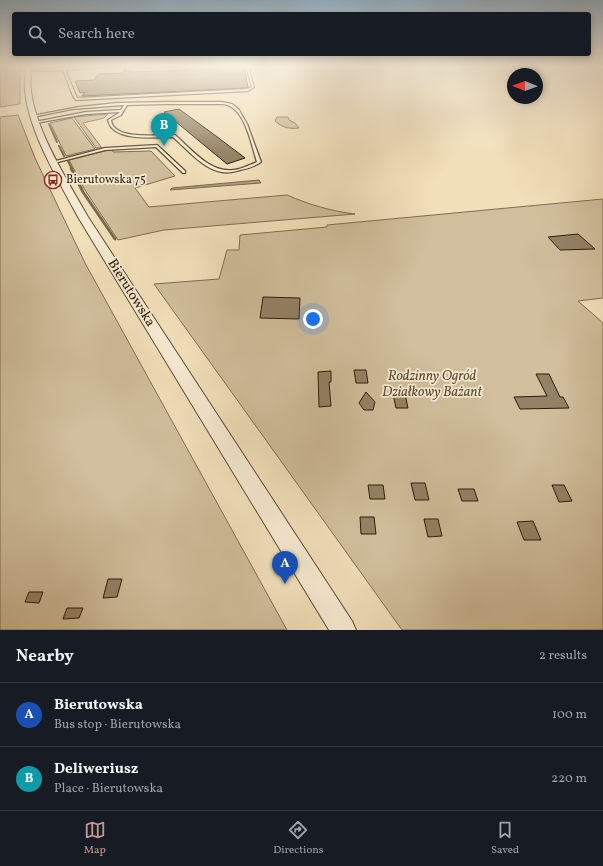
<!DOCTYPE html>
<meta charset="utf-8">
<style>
body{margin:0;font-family:Vollkorn,serif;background:#242831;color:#f1f3f6}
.compass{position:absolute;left:507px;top:68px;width:36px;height:36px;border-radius:50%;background:#171b24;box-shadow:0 2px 6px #0003;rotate:271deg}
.you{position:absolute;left:313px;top:319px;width:14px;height:14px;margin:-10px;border:3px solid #fff;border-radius:50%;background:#1a73e8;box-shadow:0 0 0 6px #1a73e833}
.badge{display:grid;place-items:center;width:26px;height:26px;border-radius:50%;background:#c59692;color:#fff;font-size:13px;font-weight:700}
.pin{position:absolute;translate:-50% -33px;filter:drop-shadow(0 1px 2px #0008)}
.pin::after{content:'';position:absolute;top:21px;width:14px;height:12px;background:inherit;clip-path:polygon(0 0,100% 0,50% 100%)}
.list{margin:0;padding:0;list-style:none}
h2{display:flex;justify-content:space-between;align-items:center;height:52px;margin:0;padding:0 16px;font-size:17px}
h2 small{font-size:13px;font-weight:400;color:#9ea1a6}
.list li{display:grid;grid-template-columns:26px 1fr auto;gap:12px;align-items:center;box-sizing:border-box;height:64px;padding:0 16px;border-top:1px solid #363941}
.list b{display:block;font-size:15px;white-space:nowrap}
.list p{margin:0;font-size:13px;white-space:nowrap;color:#9ea1a6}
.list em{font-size:13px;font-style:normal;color:#9ea1a6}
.icon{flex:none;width:22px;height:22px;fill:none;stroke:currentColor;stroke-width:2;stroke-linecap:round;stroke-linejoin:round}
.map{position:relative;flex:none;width:603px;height:630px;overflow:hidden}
.search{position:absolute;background:#171b24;box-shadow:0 2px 6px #0003;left:12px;right:12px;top:12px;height:44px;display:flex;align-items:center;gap:10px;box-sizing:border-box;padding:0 14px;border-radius:4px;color:#9ea1a6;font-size:15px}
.sheet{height:180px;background:#171b24}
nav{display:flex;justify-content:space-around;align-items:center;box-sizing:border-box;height:56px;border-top:1px solid #363941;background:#171b24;font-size:11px;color:#9ea1a6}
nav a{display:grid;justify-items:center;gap:2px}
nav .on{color:#c59692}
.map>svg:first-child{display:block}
.green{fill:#d0be9c;stroke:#7e6e52}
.water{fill:#ae9d7d;stroke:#7a6a4e}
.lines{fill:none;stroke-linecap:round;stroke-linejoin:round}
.stream-far1{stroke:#7a6a4e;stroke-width:2}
.stream{stroke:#7a6a4e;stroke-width:3}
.building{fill:#938265;stroke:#2d1d08}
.service-casing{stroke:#5e4e34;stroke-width:2.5}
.tertiary-casing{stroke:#5e4e34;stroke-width:2}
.service{fill:#f6ead2;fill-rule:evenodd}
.tertiary{fill:#f6ead2;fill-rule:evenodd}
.labels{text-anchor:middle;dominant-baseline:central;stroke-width:3.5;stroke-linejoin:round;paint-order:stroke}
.far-poi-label{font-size:12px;fill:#2d1d08;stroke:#f6ead2;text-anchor:start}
.street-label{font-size:14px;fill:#2d1d08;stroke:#f6ead2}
.park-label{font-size:14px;font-style:italic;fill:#5e4d34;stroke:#f6ead2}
</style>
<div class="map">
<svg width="603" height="630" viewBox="0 0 603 630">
<rect width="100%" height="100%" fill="#f1dfba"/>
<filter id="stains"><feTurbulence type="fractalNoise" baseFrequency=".005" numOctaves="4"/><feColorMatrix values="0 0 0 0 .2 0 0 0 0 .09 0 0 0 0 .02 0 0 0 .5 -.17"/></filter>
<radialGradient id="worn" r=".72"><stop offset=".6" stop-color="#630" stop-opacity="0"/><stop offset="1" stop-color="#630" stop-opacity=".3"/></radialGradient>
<!-- green -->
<path class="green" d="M 0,66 L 20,66 L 20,104 L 0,107 Z
M 108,114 L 104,118 L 83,123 L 102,148 L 96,148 L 74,117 Z
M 18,115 L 35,158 L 85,263 L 287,630 L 0,630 L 0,117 Z
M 277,117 L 288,117 L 289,120 L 295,123 L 299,128 C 289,129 283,128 275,121 Z
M 72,118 L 95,149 L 66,156 L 50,123 Z
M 109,150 L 113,150 L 113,152 L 151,151 L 175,176 L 135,188 L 149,207 L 287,195 C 310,205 331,211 355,214 L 164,230 L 118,240 L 85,190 L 69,160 Z
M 603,199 L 603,298 L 578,301 L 603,323 L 603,630 L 402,630 L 154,284 L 219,279 L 227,250 L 239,250 L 240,235 L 327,227 L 327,225 Z"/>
<!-- water -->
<path class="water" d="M 259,180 L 261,183 L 170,190 L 172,188 Z"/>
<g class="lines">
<!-- stream-far1 -->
<path class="stream-far1" d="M 49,124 L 57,142
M 59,146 L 64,156
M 68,161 L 72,169"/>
<!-- stream -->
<path class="stream" d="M 71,168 L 83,192 L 115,239"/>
</g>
<!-- building -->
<path class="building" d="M 244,66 L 248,87 L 247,88 L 82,96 L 85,92 L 80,93 L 75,81 L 94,80 L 98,74 L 123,73 L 125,69 L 132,72 L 190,70 L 191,67 Z
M 179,109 L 216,136 L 245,158 L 227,164 L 164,112 Z
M 578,234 L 595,249 L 560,250 L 548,237 Z
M 263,297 L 300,298 L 299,319 L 260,318 Z
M 354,370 L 366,370 L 368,383 L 356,383 Z
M 331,371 L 331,382 L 329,382 L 331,406 L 319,407 L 318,372 Z
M 536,374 L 549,374 L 560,397 L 563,397 L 569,408 L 520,409 L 514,397 L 547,396 Z
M 366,392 L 375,402 L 373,410 L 364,410 L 359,403 Z
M 393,394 L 405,394 L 408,408 L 396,408 Z
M 411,483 L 425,483 L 429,500 L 415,500 Z
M 368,485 L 383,485 L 385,499 L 370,499 Z
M 552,485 L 564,485 L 572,501 L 559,502 Z
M 458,489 L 474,489 L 478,501 L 462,501 Z
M 360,517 L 374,517 L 376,534 L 361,534 Z
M 424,519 L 438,519 L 442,536 L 428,537 Z
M 533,521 L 541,540 L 524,540 L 517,522 Z
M 108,579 L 122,579 L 117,597 L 103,598 Z
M 29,592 L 43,592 L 39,603 L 25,602 Z
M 67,608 L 83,608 L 79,618 L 63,619 Z"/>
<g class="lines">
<defs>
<path id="service" d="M 116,66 L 120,66 L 66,70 L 66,72 L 77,98 L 247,89 L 252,87 L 246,66 L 248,66 L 254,87 L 248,91 L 76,100 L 73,96 L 64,72 L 64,70 L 28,71 L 64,68 L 65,67 L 66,68 Z
M 166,102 L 222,102 L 232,104 L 239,110 L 247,124 L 261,162 C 255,166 247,169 240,170 C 234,172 228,173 222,172 C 203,169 187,149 173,137 C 156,137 125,141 112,128 C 110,126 109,123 108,120 L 119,113 L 120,112 L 86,114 L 36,123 L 35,122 L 86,112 L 121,110 L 124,105 L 72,109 L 33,117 L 32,116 L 79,107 L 117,103 ZM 166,104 L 222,104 C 245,105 251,144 257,162 C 249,165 242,169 233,170 C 210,173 191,149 175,135 C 159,134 124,140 113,126 C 112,124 111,122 111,120 L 121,115 L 127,105 Z
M 157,145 L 185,171 L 185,173 L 183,173 L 156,147 L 105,150 L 54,163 L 52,162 L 105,148 Z"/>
<path id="tertiary" d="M 26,66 L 32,66 C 31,74 30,83 31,91 C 36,132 68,181 88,217 L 352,621 L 356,630 L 329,630 L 78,217 C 59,181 28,131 25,90 C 24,83 26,74 26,66 Z"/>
</defs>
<!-- service casing -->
<use href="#service" class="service-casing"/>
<!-- tertiary casing -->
<use href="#tertiary" class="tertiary-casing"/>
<!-- service -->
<use href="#service" class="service"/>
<!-- tertiary -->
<use href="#tertiary" class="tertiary"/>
</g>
<!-- sky -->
<linearGradient id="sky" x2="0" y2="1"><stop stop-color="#91abbd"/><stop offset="0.43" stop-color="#f9f1e0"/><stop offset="1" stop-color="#f9f1e0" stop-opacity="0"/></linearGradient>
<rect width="603" height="154" fill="url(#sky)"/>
<!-- icons -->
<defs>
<symbol id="bus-ring" viewBox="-11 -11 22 22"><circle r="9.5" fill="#f6ead2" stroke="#8f2418" stroke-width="1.5"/><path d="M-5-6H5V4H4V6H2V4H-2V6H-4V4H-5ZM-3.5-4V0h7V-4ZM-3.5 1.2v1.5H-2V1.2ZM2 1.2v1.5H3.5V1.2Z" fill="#8f2418"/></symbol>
</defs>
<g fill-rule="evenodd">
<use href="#bus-ring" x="43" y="170" width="20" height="20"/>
</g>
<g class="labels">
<!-- far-poi labels -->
<g class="far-poi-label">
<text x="66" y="180">Bierutowska 75</text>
</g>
<!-- street labels -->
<g class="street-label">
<text transform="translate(131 293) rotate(58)">Bierutowska</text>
</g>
<!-- park labels -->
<g class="park-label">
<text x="432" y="376">Rodzinny Ogród<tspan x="432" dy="16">Działkowy Bażant</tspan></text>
</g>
</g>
<rect width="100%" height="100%" filter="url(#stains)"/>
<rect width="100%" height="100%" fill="url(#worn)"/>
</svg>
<svg class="compass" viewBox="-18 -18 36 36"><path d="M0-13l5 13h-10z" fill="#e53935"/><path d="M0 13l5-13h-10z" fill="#9ea1a6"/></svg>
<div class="you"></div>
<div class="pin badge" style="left:285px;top:584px;background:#1a4fb4">A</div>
<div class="pin badge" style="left:164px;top:146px;background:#0f9aa8">B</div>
<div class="search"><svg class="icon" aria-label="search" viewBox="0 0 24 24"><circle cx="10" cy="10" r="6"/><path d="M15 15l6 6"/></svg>Search here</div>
</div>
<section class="sheet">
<h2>Nearby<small>2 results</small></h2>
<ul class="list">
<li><span class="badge" style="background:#1a4fb4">A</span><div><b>Bierutowska</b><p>Bus stop · Bierutowska</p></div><em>100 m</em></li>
<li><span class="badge" style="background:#0f9aa8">B</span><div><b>Deliweriusz</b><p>Place · Bierutowska</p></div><em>220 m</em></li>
</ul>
</section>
<nav>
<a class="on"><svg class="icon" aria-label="map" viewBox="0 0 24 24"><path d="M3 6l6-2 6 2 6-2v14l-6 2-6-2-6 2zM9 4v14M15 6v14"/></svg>Map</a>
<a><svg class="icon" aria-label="directions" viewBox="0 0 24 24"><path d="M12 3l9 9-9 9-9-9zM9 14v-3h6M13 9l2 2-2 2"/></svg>Directions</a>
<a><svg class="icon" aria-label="saved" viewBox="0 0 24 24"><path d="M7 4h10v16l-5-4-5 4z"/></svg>Saved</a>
</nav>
